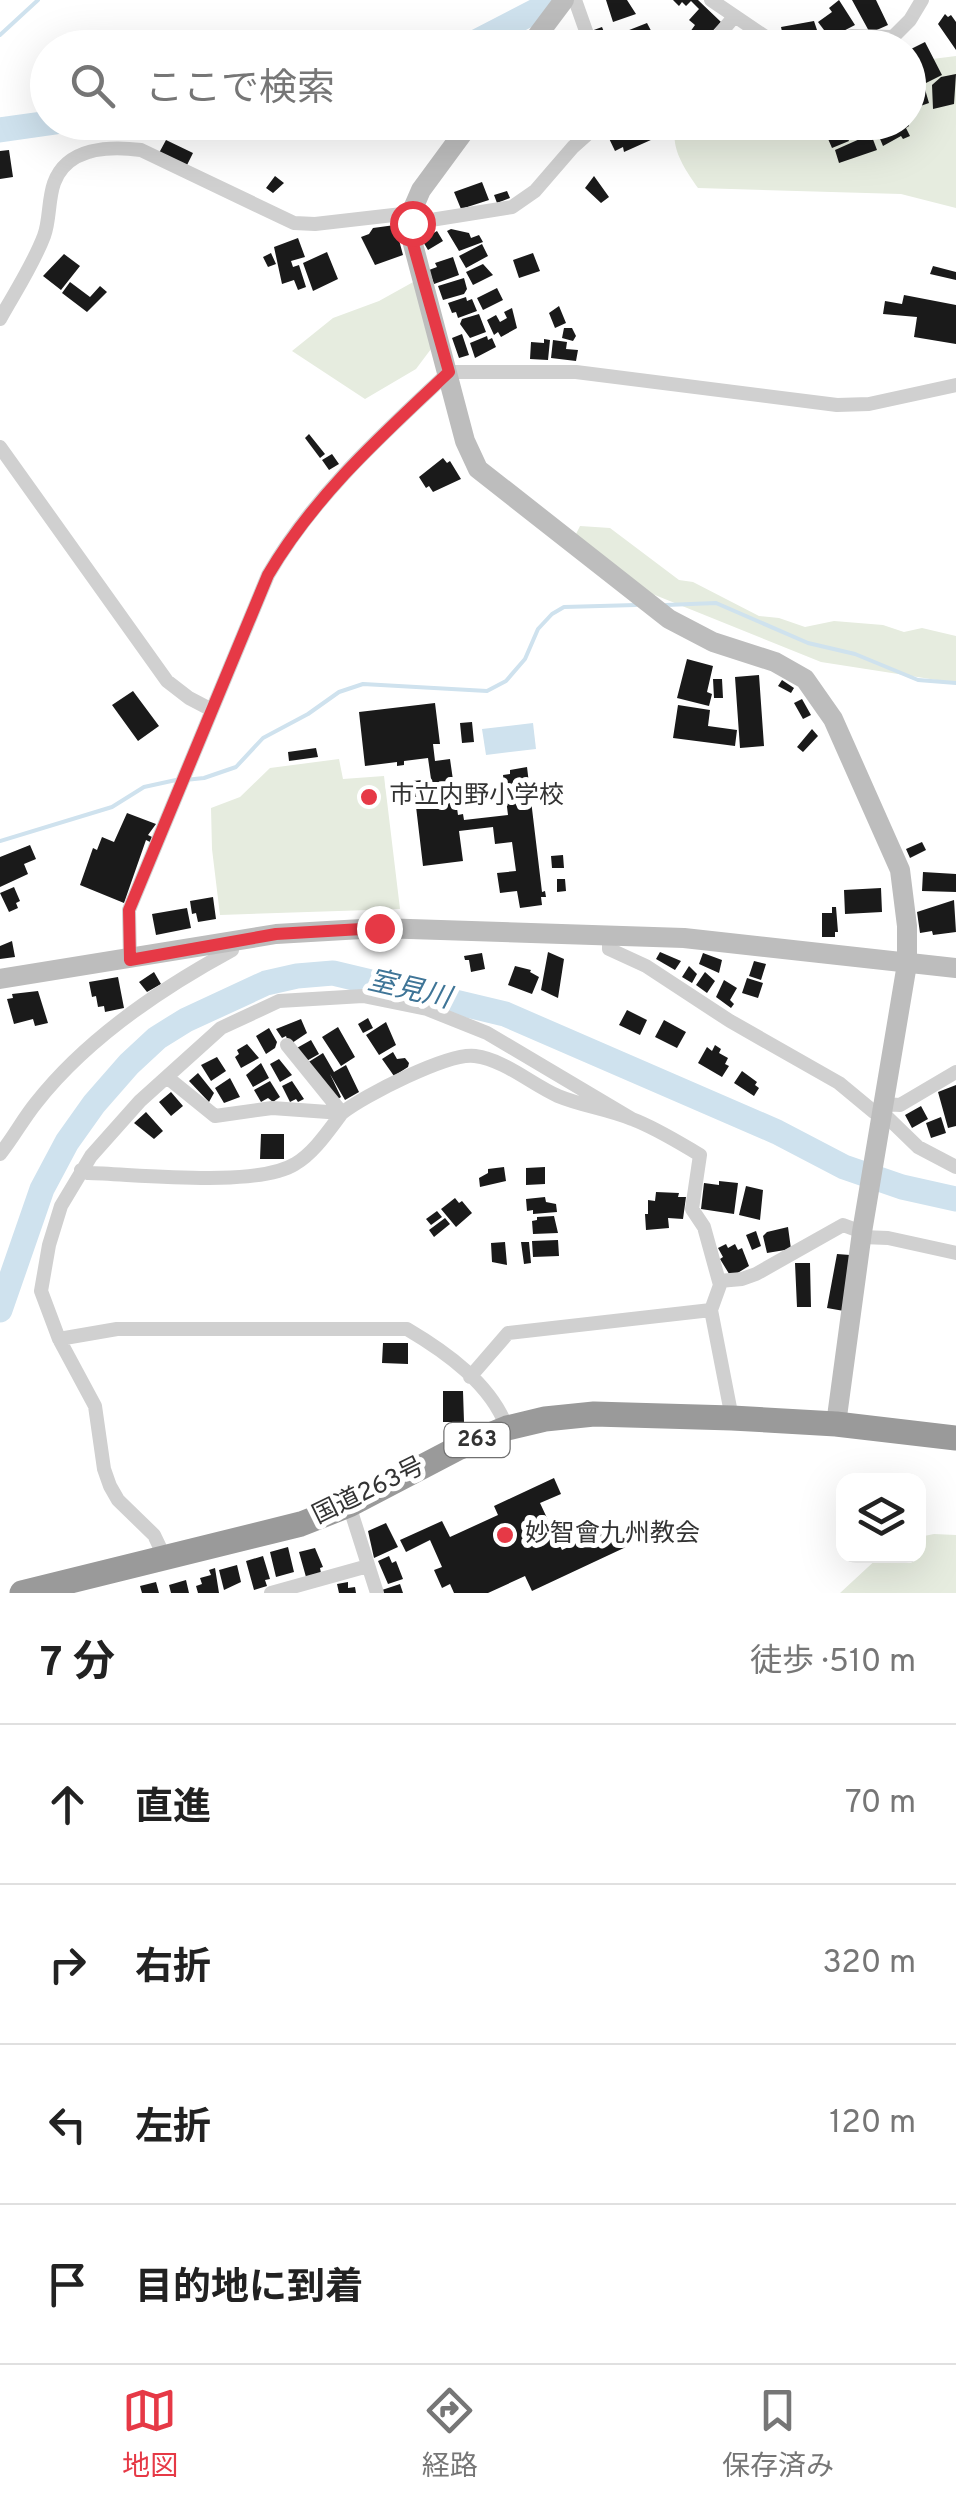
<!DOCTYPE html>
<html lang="ja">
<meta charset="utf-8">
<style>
body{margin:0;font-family:Overpass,"Noto Sans JP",sans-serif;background:#f6f6f6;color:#222}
.controls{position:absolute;right:30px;bottom:30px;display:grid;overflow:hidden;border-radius:20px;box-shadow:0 10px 40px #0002}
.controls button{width:90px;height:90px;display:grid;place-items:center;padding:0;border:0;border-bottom:2px solid #e0e0e0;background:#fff;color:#222;font:50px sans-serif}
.stop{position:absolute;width:30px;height:30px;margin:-22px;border:8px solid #e63946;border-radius:50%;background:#fff}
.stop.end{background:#e63946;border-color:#fff;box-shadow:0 2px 10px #0008}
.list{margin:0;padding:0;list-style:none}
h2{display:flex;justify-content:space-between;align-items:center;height:130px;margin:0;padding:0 40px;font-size:42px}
h2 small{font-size:32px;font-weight:400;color:#767676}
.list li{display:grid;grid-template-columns:65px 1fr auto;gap:30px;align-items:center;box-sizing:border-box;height:160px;padding:0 40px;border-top:2px solid #e0e0e0}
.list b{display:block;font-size:38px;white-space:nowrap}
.list em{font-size:32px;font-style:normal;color:#767676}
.icon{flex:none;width:55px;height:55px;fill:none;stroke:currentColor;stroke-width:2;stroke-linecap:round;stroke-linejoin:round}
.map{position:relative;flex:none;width:956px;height:1593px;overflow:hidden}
.search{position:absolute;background:#fff;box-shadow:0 10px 40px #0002;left:30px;right:30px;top:30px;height:110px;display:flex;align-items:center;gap:25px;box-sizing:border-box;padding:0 35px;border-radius:55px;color:#767676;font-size:38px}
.sheet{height:770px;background:#fff}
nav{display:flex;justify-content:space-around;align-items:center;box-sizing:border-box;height:140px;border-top:2px solid #e0e0e0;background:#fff;font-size:28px;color:#767676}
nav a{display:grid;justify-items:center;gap:5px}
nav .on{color:#e63946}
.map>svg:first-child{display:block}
.green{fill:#e6ecdf}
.water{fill:#cfe2ee}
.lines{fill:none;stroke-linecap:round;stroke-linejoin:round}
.stream{stroke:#cfe2ee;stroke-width:4}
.river{stroke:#cfe2ee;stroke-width:25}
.building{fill:#1a1a1a}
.street{stroke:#d0d0d0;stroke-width:14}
.secondary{stroke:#bdbdbd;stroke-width:20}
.highway{stroke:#9a9a9a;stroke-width:25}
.route{stroke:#e63946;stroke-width:12}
.poi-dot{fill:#e63946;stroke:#fff;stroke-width:4}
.labels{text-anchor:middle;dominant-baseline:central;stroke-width:10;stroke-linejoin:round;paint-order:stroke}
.shield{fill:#fff;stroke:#707070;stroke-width:2.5}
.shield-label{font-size:22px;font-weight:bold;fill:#333}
.poi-label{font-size:25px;fill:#333;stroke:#fff;text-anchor:start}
.street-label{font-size:25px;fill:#333;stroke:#fff}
.water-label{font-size:28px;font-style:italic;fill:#3f7597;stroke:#fff}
</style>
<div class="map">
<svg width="956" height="1593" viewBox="0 0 956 1593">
<rect width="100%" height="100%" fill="#fff"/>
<!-- green -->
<path class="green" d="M 956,56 L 956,208 L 901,194 L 698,188 C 685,169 668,146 677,122 L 908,122 L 909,62 Z
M 415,281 L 434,345 L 416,369 L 365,399 L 292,351 L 333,318 L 379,301 Z
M 580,526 L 610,528 L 679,580 L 693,582 L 759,616 L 779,618 L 805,627 L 834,621 L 883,625 L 904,632 L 922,628 L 956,636 L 956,683 L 821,662 L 645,591 L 574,538 Z
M 339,759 L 343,779 L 384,776 L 400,909 L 220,915 L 212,849 L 211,808 L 240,797 L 270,768 Z
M 934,1534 L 956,1535 L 956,1593 L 840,1593 L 880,1556 L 918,1556 L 919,1537 Z"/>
<!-- water -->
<path class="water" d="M 533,723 L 536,749 L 486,755 L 482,729 Z"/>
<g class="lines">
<!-- stream -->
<path class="stream" d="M 0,35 L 38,0
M 666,605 L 716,603 L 808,643 L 855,654 L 918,680 L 956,683
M 185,780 L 204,778 L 236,767 L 263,738 L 308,714 L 339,692 L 363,684 L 487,691 L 506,681 L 525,659 L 538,629 L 552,614 L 564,607 L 636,605
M 0,841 L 112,807 L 144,787 L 176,780"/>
<!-- river -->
<path class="river" d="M 464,48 L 557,0
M 0,130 L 56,122
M 0,1310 L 42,1189 L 67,1142 L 94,1104 L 129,1064 L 157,1038 L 186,1020 L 266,983 L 297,976 L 333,973 L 505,1014 L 777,1132 L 844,1167 L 902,1187 L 956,1199"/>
</g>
<!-- building -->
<path class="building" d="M 606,0 L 627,0 L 636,14 L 613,22 Z
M 673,0 L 698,0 L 721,22 L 704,40 L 701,37 L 698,40 L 690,32 L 695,25 L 689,20 L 699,9 L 691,1 L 686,6 L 682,2 L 679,6 Z
M 839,0 L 855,25 L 830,38 L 818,22 L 832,12 L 829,8 Z
M 852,0 L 876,0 L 888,25 L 870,33 Z
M 945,14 L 948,17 L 951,15 L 956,22 L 956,50 L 938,24 Z
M 814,21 L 820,39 L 791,44 L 789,35 L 783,36 L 781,27 Z
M 647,23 L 658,44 L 652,47 L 647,39 L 641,41 L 643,48 L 625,48 L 619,34 Z
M 602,27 L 604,32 L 610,30 L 616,48 L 596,48 L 591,31 Z
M 731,33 L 749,38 L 750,48 L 721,48 L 724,36 L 730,38 Z
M 925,42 L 942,75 L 926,83 L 909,50 Z
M 956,74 L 954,104 L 933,109 L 932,85 L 941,77 Z
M 922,79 L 929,103 L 909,110 L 909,84 Z
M 634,122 L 638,122 L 647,136 L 644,122 L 659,122 L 662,135 L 624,152 L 623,147 L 615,151 L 605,130 L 620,123 L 623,128 Z
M 825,122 L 841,122 L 849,141 L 832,148 L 822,125 Z
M 885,122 L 908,122 L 909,126 L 906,128 L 910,136 L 903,139 L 901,136 L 883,146 L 875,127 Z
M 871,134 L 877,150 L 839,163 L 835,150 Z
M 166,140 L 193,153 L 186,167 L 159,153 Z
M 9,150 L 13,177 L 0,179 L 0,151 Z
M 275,176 L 284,183 L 273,193 L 266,188 Z
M 594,176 L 609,197 L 601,203 L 585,188 Z
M 482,182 L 489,200 L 461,209 L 454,192 Z
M 507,191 L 510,198 L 497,203 L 494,195 Z
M 395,225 L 403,255 L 375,265 L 361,237 L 369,234 L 373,228 Z
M 451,229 L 469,233 L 471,238 L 479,235 L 483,242 L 459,251 L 447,231 Z
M 437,231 L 443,241 L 428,250 L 422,240 Z
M 298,238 L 305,257 L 291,261 L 293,267 L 299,265 L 306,287 L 298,290 L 294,280 L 282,284 L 274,247 Z
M 482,244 L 488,256 L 466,268 L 459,256 Z
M 327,252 L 338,279 L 313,291 L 303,263 Z
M 271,253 L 276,264 L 268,267 L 263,257 Z
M 533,253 L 540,271 L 519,278 L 513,260 Z
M 64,254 L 80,266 L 61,290 L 43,276 Z
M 453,257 L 459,275 L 434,284 L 429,270 L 437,267 L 435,263 Z
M 483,264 L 493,275 L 473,285 L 466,272 Z
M 933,266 L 956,272 L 956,280 L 930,274 Z
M 464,278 L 467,289 L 464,294 L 443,300 L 438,286 Z
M 70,282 L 90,297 L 100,286 L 107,292 L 87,312 L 62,293 Z
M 497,288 L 503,300 L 483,310 L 477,298 Z
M 904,295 L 956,305 L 956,344 L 914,337 L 917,317 L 883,314 L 885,301 L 902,304 Z
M 466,297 L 467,301 L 472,299 L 477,311 L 458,318 L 456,312 L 452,313 L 448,303 Z
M 559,306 L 566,323 L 555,328 L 549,313 Z
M 512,308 L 517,328 L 501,337 L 498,332 L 494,335 L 487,320 L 496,315 L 500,322 L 507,318 L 504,312 Z
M 479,314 L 486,332 L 470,338 L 460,324 L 462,319 Z
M 564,328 L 572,328 L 576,336 L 573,341 L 562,338 Z
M 462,334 L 469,355 L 459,358 L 452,338 Z
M 487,336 L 488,340 L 492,338 L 496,347 L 475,358 L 470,343 Z
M 544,339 L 550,340 L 548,360 L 530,359 L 531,342 L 544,343 Z
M 553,340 L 567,342 L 566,349 L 578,350 L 576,361 L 551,358 Z
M 309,434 L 325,454 L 320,458 L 305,438 Z
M 332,454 L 339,464 L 329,470 L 322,460 Z
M 443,458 L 447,463 L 450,461 L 461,479 L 433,492 L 429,486 L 426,488 L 419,477 Z
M 687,659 L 713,666 L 707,692 L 712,694 L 709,706 L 677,698 Z
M 759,675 L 764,746 L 740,748 L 735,677 Z
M 713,679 L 722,679 L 723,698 L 714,698 Z
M 782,680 L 794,688 L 791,693 L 778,686 Z
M 133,691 L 159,726 L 138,741 L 112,705 Z
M 802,699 L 811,715 L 803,719 L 794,703 Z
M 435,703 L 440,744 L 433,744 L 435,761 L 450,759 L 458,815 L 463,814 L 464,820 L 508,815 L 503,775 L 510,774 L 510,770 L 527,767 L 542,892 L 545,891 L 546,897 L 541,897 L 542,905 L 520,908 L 517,891 L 500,893 L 497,873 L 516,871 L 512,842 L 495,844 L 493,827 L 459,831 L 463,861 L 423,866 L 413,781 L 431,779 L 428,758 L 404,761 L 404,765 L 397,766 L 397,762 L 365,766 L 359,712 Z
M 678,705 L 710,710 L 708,726 L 737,730 L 735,746 L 673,738 Z
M 472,722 L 474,742 L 462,743 L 460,723 Z
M 812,729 L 818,736 L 803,752 L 797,747 Z
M 316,748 L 318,757 L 289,761 L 288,752 Z
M 127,813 L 156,824 L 148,835 L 152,837 L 150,842 L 146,840 L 124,903 L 80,885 L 93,848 L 97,850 L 102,837 L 114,842 Z
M 922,842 L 926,850 L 910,858 L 906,849 Z
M 30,845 L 36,859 L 24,864 L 28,874 L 0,887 L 0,857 Z
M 563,855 L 564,868 L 552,868 L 551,856 Z
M 923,872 L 956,874 L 956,892 L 922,891 Z
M 557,879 L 565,879 L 566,891 L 557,892 Z
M 14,887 L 20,901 L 16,903 L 18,908 L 9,912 L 0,893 Z
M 881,888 L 882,912 L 845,914 L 844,890 Z
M 213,897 L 216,919 L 198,922 L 196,913 L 192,914 L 190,901 Z
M 954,900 L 956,932 L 933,935 L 932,931 L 920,933 L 917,912 Z
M 832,907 L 836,907 L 838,932 L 835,932 L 835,937 L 822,937 L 822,913 L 832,913 Z
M 187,908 L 191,928 L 156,935 L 152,914 Z
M 12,941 L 15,957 L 0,959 L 0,946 Z
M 548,952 L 564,959 L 558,998 L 541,990 Z
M 660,952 L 681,961 L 675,970 L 656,959 Z
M 482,953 L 485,969 L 471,972 L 469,960 L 465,960 L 464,956 Z
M 703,953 L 722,960 L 719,973 L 699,964 Z
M 754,961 L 766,964 L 761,980 L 749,976 Z
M 515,966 L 531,970 L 530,972 L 539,977 L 532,994 L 508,985 Z
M 689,966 L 697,974 L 692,983 L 682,977 Z
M 154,972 L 161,984 L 147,992 L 139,982 Z
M 705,972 L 715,981 L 707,993 L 696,985 Z
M 118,977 L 124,1008 L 105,1012 L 104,1006 L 98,1007 L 96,996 L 92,997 L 89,982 Z
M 747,978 L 763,983 L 758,998 L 742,993 Z
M 724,980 L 737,988 L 730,1000 L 734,1004 L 731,1008 L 716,997 Z
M 38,991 L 48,1023 L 35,1026 L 33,1019 L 14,1024 L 7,999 L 13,998 L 12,994 Z
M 627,1010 L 647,1020 L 640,1035 L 619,1025 Z
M 368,1018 L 373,1028 L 363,1033 L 358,1024 Z
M 301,1019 L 307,1033 L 289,1045 L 286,1036 L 282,1038 L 276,1029 Z
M 664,1020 L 686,1032 L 677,1048 L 655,1037 Z
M 386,1022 L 396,1045 L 379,1055 L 366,1035 Z
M 338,1027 L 355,1057 L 341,1066 L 322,1037 Z
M 269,1028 L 277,1042 L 275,1048 L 266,1054 L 256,1036 Z
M 311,1040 L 319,1054 L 303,1063 L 295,1049 Z
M 247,1044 L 259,1058 L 241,1068 L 235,1057 L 239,1054 L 237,1050 Z
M 715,1045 L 721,1049 L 719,1053 L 728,1058 L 725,1064 L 729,1066 L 722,1077 L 698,1063 L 707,1047 L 712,1051 Z
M 393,1052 L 397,1059 L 405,1058 L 409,1063 L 408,1067 L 394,1076 L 382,1059 Z
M 323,1053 L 334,1072 L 346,1065 L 359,1092 L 345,1100 L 330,1074 L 341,1097 L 335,1101 L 307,1063 Z
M 217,1057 L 226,1071 L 211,1081 L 201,1065 Z
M 279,1059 L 292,1075 L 280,1082 L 270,1064 Z
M 261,1063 L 269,1078 L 253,1087 L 246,1075 Z
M 742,1071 L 757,1082 L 755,1085 L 759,1088 L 754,1096 L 734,1083 Z
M 198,1073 L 214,1093 L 209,1102 L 189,1081 Z
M 230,1078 L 240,1097 L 224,1103 L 215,1088 Z
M 270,1081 L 280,1097 L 273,1102 L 268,1098 L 261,1102 L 254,1090 Z
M 292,1081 L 304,1099 L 298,1102 L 296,1099 L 290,1102 L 282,1086 Z
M 956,1085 L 956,1126 L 948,1128 L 938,1092 Z
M 171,1092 L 183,1106 L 171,1116 L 159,1102 Z
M 921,1106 L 928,1119 L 912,1128 L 905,1115 Z
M 146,1112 L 163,1131 L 154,1139 L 134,1123 Z
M 941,1117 L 946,1133 L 931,1138 L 926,1123 Z
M 261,1134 L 284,1134 L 284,1159 L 260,1159 Z
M 504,1167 L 506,1181 L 480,1187 L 479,1178 L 488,1173 L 488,1169 Z
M 545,1167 L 545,1184 L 526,1185 L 526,1168 Z
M 719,1181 L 738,1183 L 734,1214 L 701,1209 L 704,1183 L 719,1185 Z
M 746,1186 L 763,1190 L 760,1220 L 739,1215 Z
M 656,1192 L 679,1193 L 678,1197 L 686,1197 L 683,1219 L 668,1218 L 669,1228 L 646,1230 L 645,1214 L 648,1214 L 648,1200 L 655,1201 Z
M 545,1197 L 546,1202 L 556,1204 L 557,1212 L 533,1214 L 533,1210 L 527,1211 L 526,1199 Z
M 455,1198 L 459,1203 L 462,1201 L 472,1213 L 456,1227 L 441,1209 Z
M 437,1211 L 442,1217 L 431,1225 L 426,1219 Z
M 554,1216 L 558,1233 L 533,1234 L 532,1221 L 537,1220 L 537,1217 Z
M 445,1218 L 450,1224 L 434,1237 L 429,1230 Z
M 788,1227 L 791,1249 L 767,1253 L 763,1236 L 767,1232 Z
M 756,1231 L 761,1246 L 752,1250 L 746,1235 Z
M 558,1240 L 559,1256 L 533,1257 L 532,1241 Z
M 505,1242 L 507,1265 L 492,1262 L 491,1243 Z
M 521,1242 L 529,1242 L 531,1263 L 524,1264 Z
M 726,1244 L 728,1248 L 735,1244 L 738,1250 L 742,1248 L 749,1266 L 731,1277 L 720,1259 L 723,1257 L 718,1248 Z
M 837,1254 L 850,1255 L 844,1311 L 827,1308 Z
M 795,1263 L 810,1263 L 811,1307 L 797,1307 Z
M 383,1343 L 408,1343 L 408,1364 L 382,1363 Z
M 443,1391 L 463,1391 L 464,1422 L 443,1422 Z
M 554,1478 L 561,1494 L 540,1503 L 562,1550 L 600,1532 L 603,1538 L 625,1527 L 628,1535 L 636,1531 L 641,1540 L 532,1591 L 525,1576 L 488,1593 L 454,1593 L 450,1584 L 442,1588 L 434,1570 L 442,1567 L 430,1540 L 406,1552 L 400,1540 L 442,1521 L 450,1537 L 498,1515 L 494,1506 Z
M 386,1523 L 398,1547 L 374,1558 L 368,1531 Z
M 288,1547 L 294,1572 L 276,1577 L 270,1552 Z
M 315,1548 L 323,1567 L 320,1568 L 321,1573 L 306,1577 L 299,1552 Z
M 263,1556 L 270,1579 L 265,1580 L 267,1586 L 254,1590 L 246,1561 Z
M 389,1556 L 392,1563 L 396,1561 L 403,1579 L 388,1584 L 378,1561 Z
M 237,1565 L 241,1582 L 224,1590 L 219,1570 Z
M 215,1568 L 219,1593 L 198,1593 L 196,1586 L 202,1584 L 200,1578 L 211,1575 L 209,1570 Z
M 186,1580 L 189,1593 L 171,1593 L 169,1585 Z
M 156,1582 L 159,1593 L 142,1593 L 140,1586 Z
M 348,1582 L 348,1588 L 355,1587 L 356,1593 L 339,1593 L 337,1584 Z
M 400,1584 L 403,1593 L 376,1593 L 376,1592 Z"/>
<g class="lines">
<!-- street -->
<path class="street" d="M 575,0 L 592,48
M 711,0 L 782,48
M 708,48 L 733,18
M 818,48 L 851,36 L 893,37 L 910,20 L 922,0
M 412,223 L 512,207 L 535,191 L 573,147 L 601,122
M 0,319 C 15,292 33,265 44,236 C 50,220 48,200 54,183 C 67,147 110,146 141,150 L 294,223 L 315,224 L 411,213
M 0,447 L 167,681 L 189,698 L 212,710
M 609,937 L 609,949 L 646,966 L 730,1021 L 839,1083 L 874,1112 L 886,1116 L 918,1147 L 956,1167
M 130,960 L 129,910 L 268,575 C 314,495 382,435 449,372 L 576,372 L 837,405 L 869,404 L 956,385
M 168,1078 L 215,1116 L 272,1108 L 342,1113 C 363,1096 449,1052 475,1056 C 505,1060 531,1084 558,1096 C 582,1106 608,1109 632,1119 C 656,1128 678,1142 700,1155 L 692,1209 L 704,1227 L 720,1285 L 711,1310 L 732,1418
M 884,1104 L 900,1105 L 956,1072
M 0,1154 C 13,1138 23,1119 36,1103 C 87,1038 160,989 232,950 L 232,941
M 81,1170 L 88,1173 C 137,1174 256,1188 295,1164 C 314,1153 329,1130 342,1113 L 287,1045
M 862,1237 L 888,1238 L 956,1253
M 719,1281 L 742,1279 L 756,1274 L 843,1225 L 862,1232
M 59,1339 L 117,1329 L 407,1329 C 446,1352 491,1384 507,1428
M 470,1377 L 508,1333 L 711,1310
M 349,1505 L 377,1593
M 165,1558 L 154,1535 L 118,1500 L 110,1486 L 104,1469 L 95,1406 L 59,1339 L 41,1291 L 49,1245 L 61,1206 L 91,1156 L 140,1101 L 221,1028 L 279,1001 L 363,996 L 427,1009 L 487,1033 L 632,1119
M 271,1593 L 368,1566"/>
<!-- secondary -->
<path class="secondary" d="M 528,48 L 564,0
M 471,122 L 421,190 L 411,213 L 413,244 L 465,441 L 478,469 L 669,619 L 713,642 L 775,662 L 805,679 L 833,719 L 900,870 L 907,926 L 907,964 L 862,1232 L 836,1424
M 0,979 L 276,934 L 379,928 L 684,938 L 956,968"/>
<!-- highway -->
<path class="highway" d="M 22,1593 L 301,1524 L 349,1505 L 458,1448 L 507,1428 L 545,1419 L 594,1414 L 732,1418 L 836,1424 L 956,1438"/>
</g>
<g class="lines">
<!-- route -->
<path class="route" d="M 379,928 L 276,934 L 130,960 L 129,910 L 268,575 C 315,495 382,435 449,372 L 413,244 L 412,223"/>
</g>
<!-- markers -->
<g class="poi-dot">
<circle cx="369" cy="797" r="10"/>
<circle cx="505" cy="1535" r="10"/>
</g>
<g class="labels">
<!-- shield labels -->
<rect class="shield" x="444.5" y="1423" width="65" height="34" rx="8"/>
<g class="shield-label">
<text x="477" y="1440">263</text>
</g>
<!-- poi labels -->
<g class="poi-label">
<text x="389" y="797">市立内野小学校</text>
<text x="525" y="1535">妙智會九州教会</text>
</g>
<!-- street labels -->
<g class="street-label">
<text transform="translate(369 1492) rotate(-26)">国道263号</text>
</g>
<!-- water labels -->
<g class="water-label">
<text transform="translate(409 991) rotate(13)">室見川</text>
</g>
</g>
</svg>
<div class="controls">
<button><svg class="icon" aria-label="layers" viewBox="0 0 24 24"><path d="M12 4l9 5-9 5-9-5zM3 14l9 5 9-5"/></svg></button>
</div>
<div class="stop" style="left:412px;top:223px"></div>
<div class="stop end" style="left:379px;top:928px"></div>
<div class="search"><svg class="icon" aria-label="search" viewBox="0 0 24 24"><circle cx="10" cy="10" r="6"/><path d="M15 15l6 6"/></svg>ここで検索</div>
</div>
<section class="sheet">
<h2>7 分<small>徒歩 · 510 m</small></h2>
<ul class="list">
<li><svg class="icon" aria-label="ahead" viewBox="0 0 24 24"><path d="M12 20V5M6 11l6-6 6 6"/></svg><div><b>直進</b></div><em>70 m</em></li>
<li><svg class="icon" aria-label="right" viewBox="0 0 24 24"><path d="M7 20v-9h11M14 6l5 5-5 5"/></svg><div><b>右折</b></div><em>320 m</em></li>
<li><svg class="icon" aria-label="left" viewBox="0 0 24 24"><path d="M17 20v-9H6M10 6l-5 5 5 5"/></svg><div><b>左折</b></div><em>120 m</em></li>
<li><svg class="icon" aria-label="arrive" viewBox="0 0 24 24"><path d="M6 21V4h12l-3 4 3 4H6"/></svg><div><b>目的地に到着</b></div></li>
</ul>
</section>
<nav>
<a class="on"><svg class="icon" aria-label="map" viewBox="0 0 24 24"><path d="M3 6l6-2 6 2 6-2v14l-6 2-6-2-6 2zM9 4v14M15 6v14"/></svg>地図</a>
<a><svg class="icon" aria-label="directions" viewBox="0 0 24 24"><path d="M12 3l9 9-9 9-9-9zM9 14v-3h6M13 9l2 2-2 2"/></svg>経路</a>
<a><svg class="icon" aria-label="saved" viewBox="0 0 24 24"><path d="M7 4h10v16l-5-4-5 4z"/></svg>保存済み</a>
</nav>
